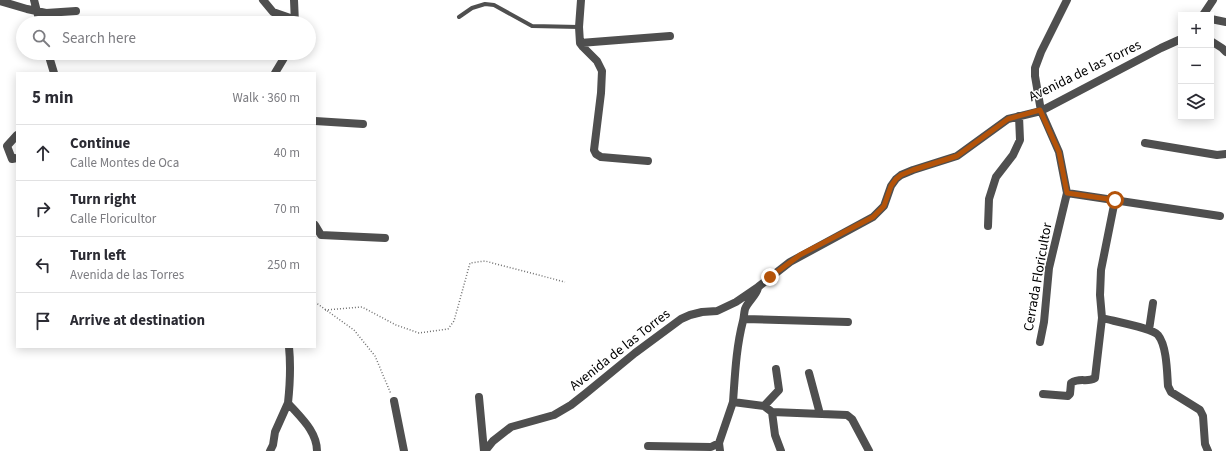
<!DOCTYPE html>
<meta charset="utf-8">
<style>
body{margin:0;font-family:"Source Sans 3",sans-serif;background:#f2f2f3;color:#2b2b33}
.controls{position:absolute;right:12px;top:12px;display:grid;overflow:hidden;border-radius:0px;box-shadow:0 2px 10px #0003}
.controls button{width:36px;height:36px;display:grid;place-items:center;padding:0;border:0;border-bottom:1px solid #e1e1e2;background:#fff;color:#2b2b33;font:20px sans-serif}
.stop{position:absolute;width:12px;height:12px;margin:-9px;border:3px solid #b45309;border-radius:50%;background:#fff}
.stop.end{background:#b45309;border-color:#fff;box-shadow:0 1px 4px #0008}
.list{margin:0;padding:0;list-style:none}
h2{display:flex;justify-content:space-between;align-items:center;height:52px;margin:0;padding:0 16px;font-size:17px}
h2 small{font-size:13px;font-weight:400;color:#7c7c81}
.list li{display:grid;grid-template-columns:26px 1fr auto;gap:12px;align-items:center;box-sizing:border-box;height:56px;padding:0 16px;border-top:1px solid #e1e1e2}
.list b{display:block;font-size:15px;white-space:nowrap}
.list p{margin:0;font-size:13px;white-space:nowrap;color:#7c7c81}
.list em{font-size:13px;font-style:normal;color:#7c7c81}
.icon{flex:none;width:22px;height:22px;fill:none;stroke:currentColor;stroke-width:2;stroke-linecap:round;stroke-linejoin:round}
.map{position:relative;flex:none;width:1226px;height:451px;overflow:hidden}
.search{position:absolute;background:#fff;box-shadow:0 2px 10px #0003;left:16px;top:16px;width:300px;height:44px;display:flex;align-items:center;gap:10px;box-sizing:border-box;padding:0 14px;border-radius:22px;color:#7c7c81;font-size:15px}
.panel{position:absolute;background:#fff;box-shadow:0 2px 10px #0003;left:16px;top:72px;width:300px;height:276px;border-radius:0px}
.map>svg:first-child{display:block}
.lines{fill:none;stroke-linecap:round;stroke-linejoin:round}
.path{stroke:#717171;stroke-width:1.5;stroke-dasharray:1 2;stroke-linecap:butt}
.service{stroke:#4f4f4f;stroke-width:4}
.minor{stroke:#4f4f4f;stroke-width:8}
.route{stroke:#b45309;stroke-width:5}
.labels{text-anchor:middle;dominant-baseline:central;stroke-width:3;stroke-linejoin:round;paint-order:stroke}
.street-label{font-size:14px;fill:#000;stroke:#fff}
</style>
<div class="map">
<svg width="1226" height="451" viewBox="0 0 1226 451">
<rect width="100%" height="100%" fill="#fff"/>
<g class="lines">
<!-- path -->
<path class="path" d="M 315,302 L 354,330 L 375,356 L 391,394
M 325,310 L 362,307 L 396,325 L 419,333 L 448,329 L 454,321 L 470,263 L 485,261 L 565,282"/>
<!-- service -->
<path class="service" d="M 459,17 L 472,8 L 485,4 L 494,5 L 532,26 L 579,27"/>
<!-- minor -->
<path class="minor" d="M 34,0 L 40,23
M 263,0 L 273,12 L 296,20
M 294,0 L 295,23
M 581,0 L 579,27 L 580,43 L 583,47 L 597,61 L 602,71 L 601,93 L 594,150 L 596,154 L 601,157 L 648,161
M 0,1 L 27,9 L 46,13 L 76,11
M 1203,15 L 1213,0
M 1211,19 L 1226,22
M 1211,41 L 1222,48 L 1226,52
M 580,43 L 670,36
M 48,53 L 54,73
M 275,73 L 287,53
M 315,121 L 363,124
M 17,135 L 7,146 L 12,159 L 17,158
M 1145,143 L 1217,155 L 1226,154
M 1067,193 L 1220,216
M 315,225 L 321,235 L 385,238
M 988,226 L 989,199 L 996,177 L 1013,155 L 1020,140 L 1019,116
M 758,288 C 756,296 748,301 745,309 C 744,313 744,317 743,321 C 736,348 735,375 733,402 L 764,406 L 772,412 L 847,415 L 852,419 L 869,451
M 1102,318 C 1113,321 1152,328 1158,335 C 1167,346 1167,373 1168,386 L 1171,392 L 1200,410 L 1203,416 L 1205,444 L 1208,451
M 744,319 L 848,322
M 1149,330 L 1153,303
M 1040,342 L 1044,322 L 1049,268 L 1067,193 L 1059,152 L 1041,111 L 1035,76 L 1035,68 L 1041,52 L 1067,0
M 289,347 C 291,366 290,384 288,403 C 300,417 317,431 317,451
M 809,373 L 820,414
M 1043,394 L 1068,396 L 1070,394 L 1071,383 C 1080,377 1087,383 1095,378 L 1102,318 L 1100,295 L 1101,270 L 1115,200
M 479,397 L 484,451
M 394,401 L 404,451
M 764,406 L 779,390 L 776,369
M 772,412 L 775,435 L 781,451
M 648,446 L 711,447 L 719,443
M 270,451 L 273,445 L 275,432 L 288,403
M 485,451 L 493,441 L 511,427 L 554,415 L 571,405 L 585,394 L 635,353 L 681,319 L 690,315 L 702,312 L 717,311 L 736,302 L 758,287 L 790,262 L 873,217 L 884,206 L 891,186 L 896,179 L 901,175 L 913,170 L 957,156 L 1008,119 L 1041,111 L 1161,48 L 1181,39
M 720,451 L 719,443 L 733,402"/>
</g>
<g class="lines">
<!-- route -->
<path class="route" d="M 770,277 L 800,255 L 873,217 L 884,206 L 891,186 L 896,179 L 901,175 L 913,170 L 957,156 L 1008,119 L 1040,110 L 1059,152 L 1067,193 L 1115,200"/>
</g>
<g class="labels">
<!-- street labels -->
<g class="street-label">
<text transform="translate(1085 71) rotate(-26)">Avenida de las Torres</text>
<text transform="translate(1038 277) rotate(-80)">Cerrada Floricultor</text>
<text transform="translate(620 350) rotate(-38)">Avenida de las Torres</text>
</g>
</g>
</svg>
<div class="controls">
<button>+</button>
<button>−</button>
<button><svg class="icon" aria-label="layers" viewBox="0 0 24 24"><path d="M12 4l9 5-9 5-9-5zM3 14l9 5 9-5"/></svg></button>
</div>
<div class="stop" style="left:1115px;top:200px"></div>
<div class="stop end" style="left:770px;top:277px"></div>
<div class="search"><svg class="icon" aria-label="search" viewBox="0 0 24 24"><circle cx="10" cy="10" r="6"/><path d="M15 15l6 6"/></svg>Search here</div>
<section class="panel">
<h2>5 min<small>Walk · 360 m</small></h2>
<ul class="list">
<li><svg class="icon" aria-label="ahead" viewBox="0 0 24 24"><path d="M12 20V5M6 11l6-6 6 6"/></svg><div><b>Continue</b><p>Calle Montes de Oca</p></div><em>40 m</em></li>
<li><svg class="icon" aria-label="right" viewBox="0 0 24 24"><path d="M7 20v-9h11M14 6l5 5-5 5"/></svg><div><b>Turn right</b><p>Calle Floricultor</p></div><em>70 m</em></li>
<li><svg class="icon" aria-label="left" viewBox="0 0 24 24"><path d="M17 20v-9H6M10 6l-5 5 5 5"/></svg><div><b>Turn left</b><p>Avenida de las Torres</p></div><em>250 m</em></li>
<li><svg class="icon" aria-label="arrive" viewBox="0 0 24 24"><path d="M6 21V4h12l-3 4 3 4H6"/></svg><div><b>Arrive at destination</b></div></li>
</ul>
</section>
</div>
